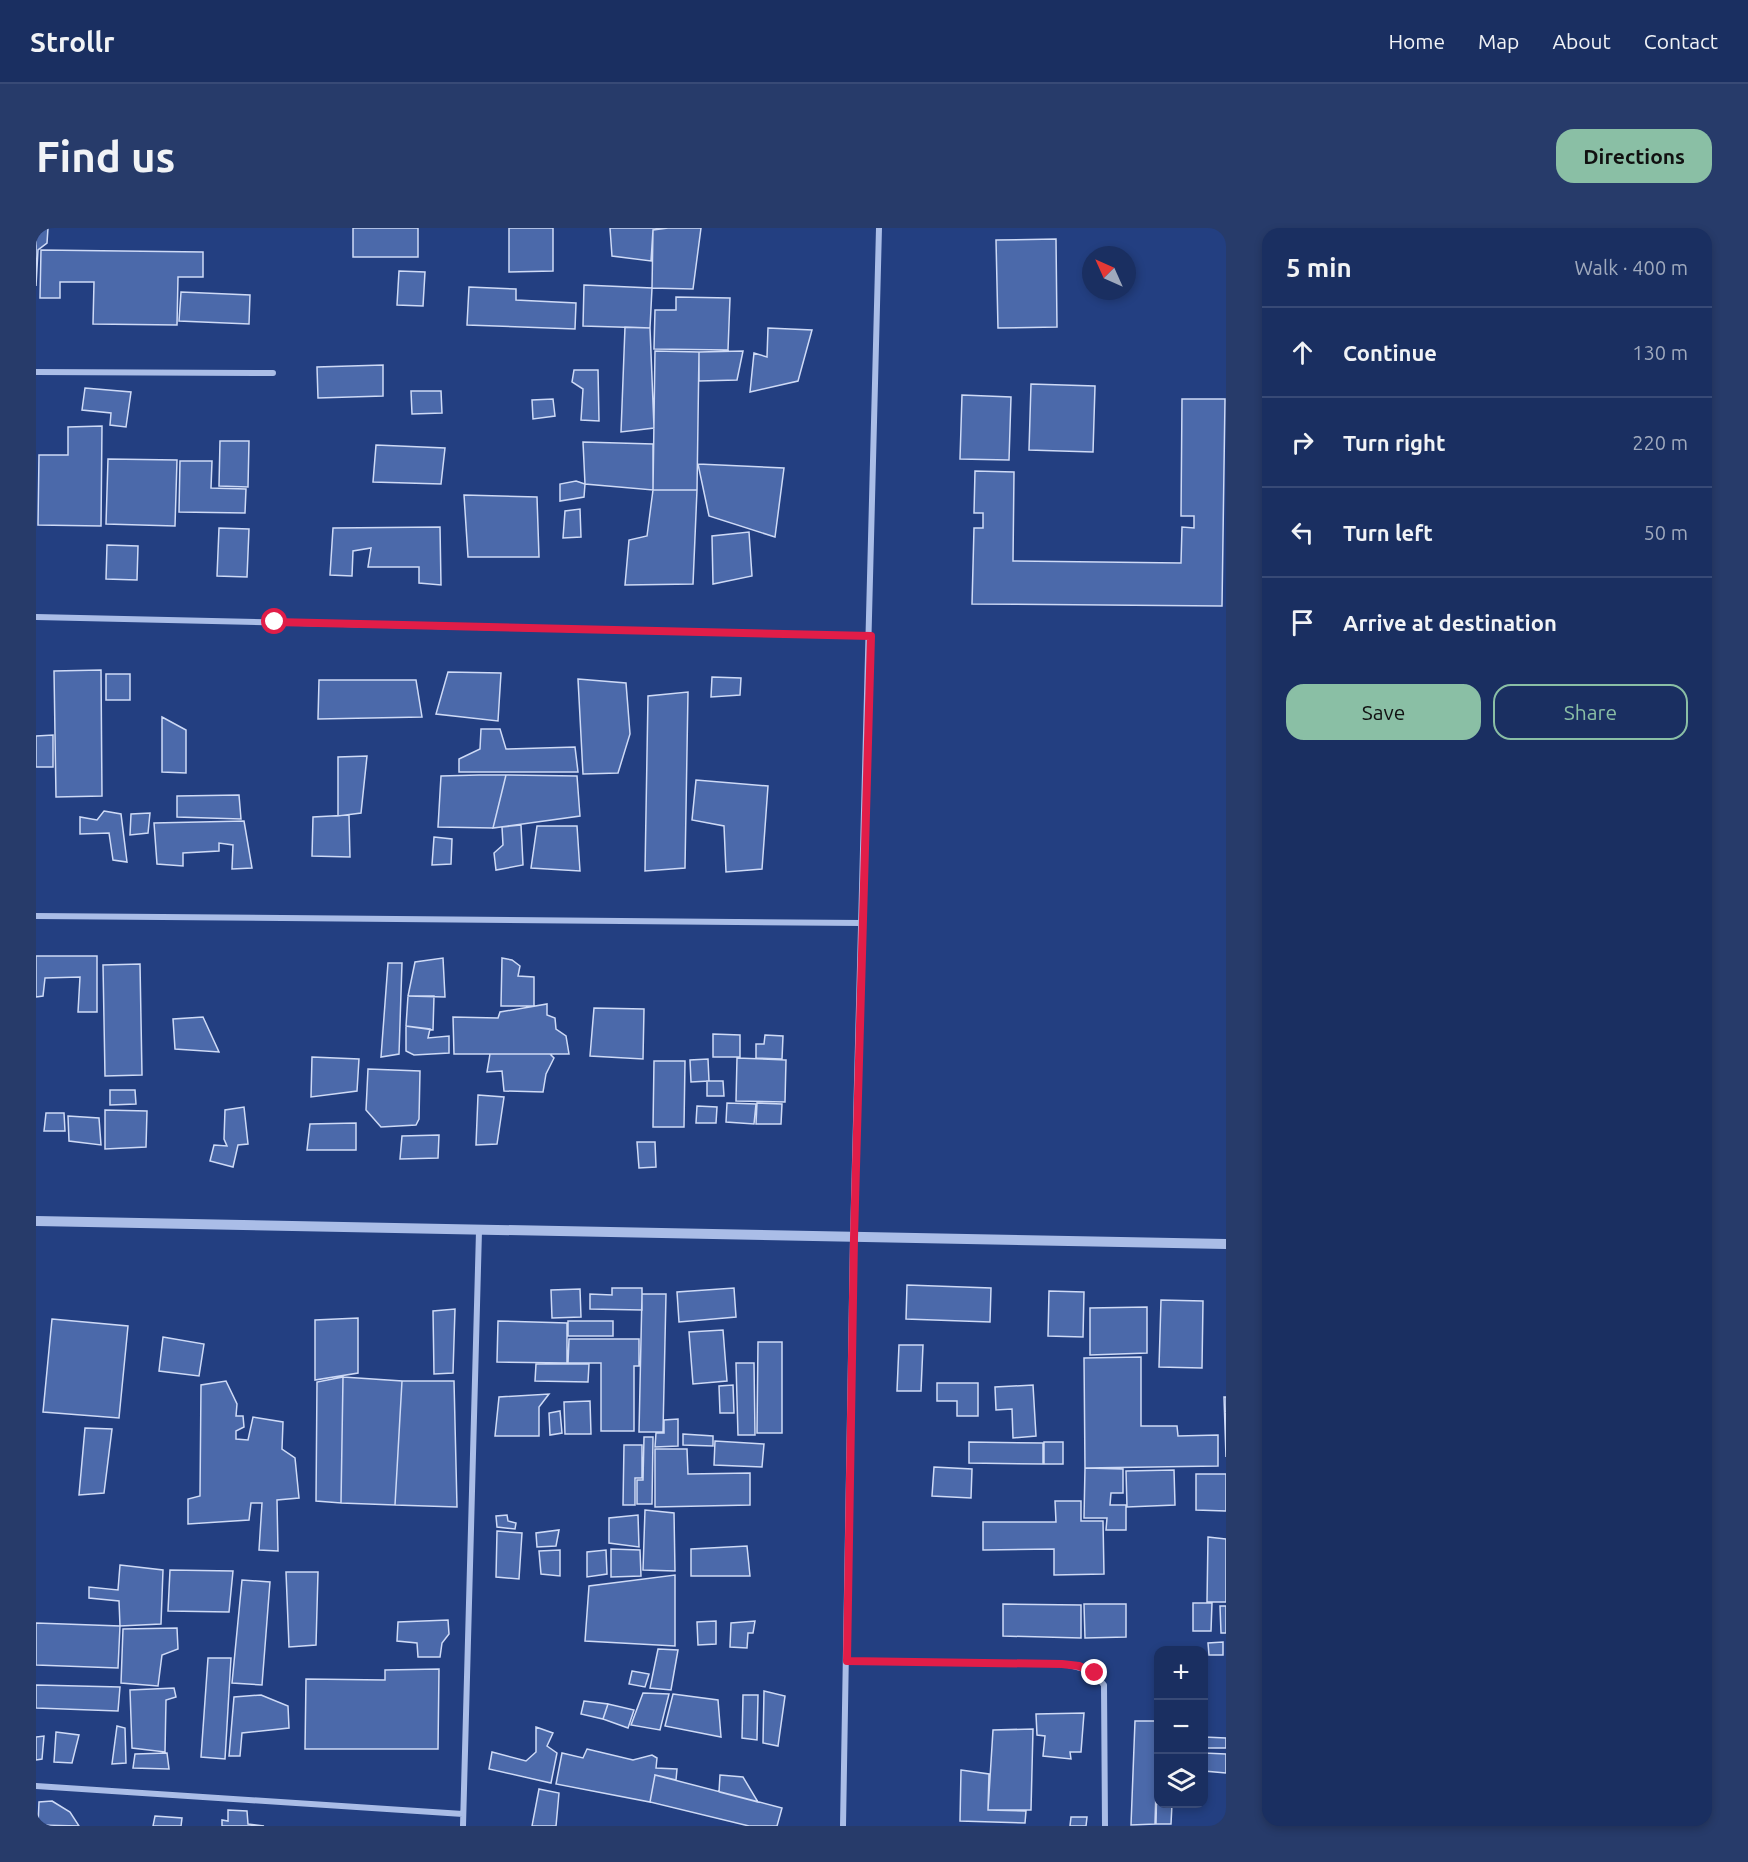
<!DOCTYPE html>
<meta charset="utf-8">
<style>
body{margin:0;font-family:Ubuntu,sans-serif;background:#273b6a;color:#f1f3f6}
.controls{position:absolute;right:18px;bottom:18px;display:grid;overflow:hidden;border-radius:12px;box-shadow:0 3px 9px #0003}
.controls button{width:54px;height:54px;display:grid;place-items:center;padding:0;border:0;border-bottom:2px solid #384a76;background:#1a2f61;color:#f1f3f6;font:30px sans-serif}
.compass{position:absolute;left:1046px;top:18px;width:54px;height:54px;border-radius:50%;background:#1a2f61;box-shadow:0 3px 9px #0003;rotate:315deg}
.stop{position:absolute;width:18px;height:18px;margin:-14px;border:4px solid #e11d48;border-radius:50%;background:#fff}
.stop.end{background:#e11d48;border-color:#fff;box-shadow:0 2px 6px #0008}
.list{margin:0;padding:0;list-style:none}
h2{display:flex;justify-content:space-between;align-items:center;height:78px;margin:0;padding:0 24px;font-size:26px}
h2 small{font-size:20px;font-weight:400;color:#9fa9bd}
.list li{display:grid;grid-template-columns:39px 1fr auto;gap:18px;align-items:center;box-sizing:border-box;height:90px;padding:0 24px;border-top:2px solid #384a76}
.list b{display:block;font-size:22px;white-space:nowrap}
.list em{font-size:20px;font-style:normal;color:#9fa9bd}
.actions{display:flex;gap:12px;padding:18px 24px}
.actions a{flex:1;padding:14px 0;border:2px solid #8abfa5;border-radius:18px;text-align:center;font-size:21px;color:#8abfa5}
.actions .main{background:#8abfa5;color:#111}
.icon{flex:none;width:33px;height:33px;fill:none;stroke:currentColor;stroke-width:2;stroke-linecap:round;stroke-linejoin:round}
.map{position:relative;flex:none;width:1190px;height:1598px;overflow:hidden;border-radius:18px}
header{display:flex;align-items:center;gap:36px;box-sizing:border-box;height:84px;padding:0 30px;background:#1a2f61;border-bottom:2px solid #384a76}
header strong{font-size:28px}
nav{display:flex;gap:33px;margin-inline-start:auto;font-size:21px}
.intro{display:flex;align-items:center;justify-content:space-between;box-sizing:border-box;height:144px;padding:0 36px}
h1{margin:0;font-size:42px}
.button{padding:15px 27px;border-radius:18px;background:#8abfa5;color:#111;font-size:21px;font-weight:700}
main{display:flex;gap:36px;padding:0 36px}
aside{flex:1;background:#1a2f61;border-radius:18px;box-shadow:0 3px 9px #0003}
.map>svg:first-child{display:block}
.building{fill:#4b69aa;stroke:#cedaf6;stroke-width:1.5}
.lines{fill:none;stroke-linecap:round;stroke-linejoin:round}
.minor{stroke:#aabde7;stroke-width:6}
.tertiary{stroke:#aabde7;stroke-width:10}
.route{stroke:#e11d48;stroke-width:8}
</style>
<header>
<strong>Strollr</strong>
<nav><a>Home</a><a>Map</a><a>About</a><a>Contact</a></nav>
</header>
<div class="intro"><h1>Find us</h1><a class="button">Directions</a></div>
<main>
<div class="map">
<svg width="1190" height="1598" viewBox="0 0 1190 1598">
<rect width="100%" height="100%" fill="#233f81"/>
<!-- building -->
<path class="building" d="M 0,0 L 12,0 L 11,15 L 2,22 L 0,58 Z
M 317,0 L 382,0 L 382,29 L 317,29 Z
M 473,0 L 517,0 L 517,43 L 473,44 Z
M 574,0 L 632,0 L 617,2 L 615,33 L 576,28 Z
M 632,0 L 665,0 L 657,61 L 616,60 L 617,2 Z
M 1020,11 L 1021,99 L 962,100 L 960,12 Z
M 5,22 L 167,24 L 167,49 L 142,49 L 141,97 L 57,96 L 58,54 L 24,54 L 24,70 L 4,70 Z
M 363,43 L 389,44 L 387,78 L 361,77 Z
M 548,57 L 616,60 L 614,100 L 547,98 Z
M 433,59 L 480,61 L 480,72 L 540,75 L 539,101 L 431,97 Z
M 145,64 L 214,67 L 213,96 L 143,93 Z
M 640,69 L 694,70 L 692,122 L 618,121 L 619,82 L 640,82 Z
M 589,99 L 614,100 L 618,200 L 585,204 Z
M 732,100 L 776,102 L 762,153 L 714,164 L 718,125 L 731,129 Z
M 619,123 L 663,124 L 661,262 L 617,262 Z
M 707,123 L 701,152 L 663,153 L 663,124 Z
M 347,137 L 347,168 L 282,170 L 281,139 Z
M 538,142 L 562,142 L 563,193 L 545,192 L 547,161 L 536,154 Z
M 995,156 L 1059,158 L 1057,224 L 993,222 Z
M 49,160 L 95,164 L 90,199 L 74,197 L 75,185 L 46,182 Z
M 375,163 L 405,163 L 406,185 L 376,186 Z
M 926,167 L 975,169 L 973,232 L 924,231 Z
M 517,171 L 519,188 L 497,191 L 496,172 Z
M 1146,171 L 1189,171 L 1186,378 L 936,376 L 938,300 L 947,300 L 947,285 L 938,285 L 939,243 L 978,244 L 977,333 L 1145,335 L 1146,299 L 1158,300 L 1158,288 L 1145,288 Z
M 66,198 L 65,298 L 2,297 L 3,227 L 32,227 L 32,199 Z
M 184,213 L 213,213 L 212,259 L 183,258 Z
M 547,214 L 617,216 L 617,262 L 549,256 Z
M 340,217 L 409,220 L 405,256 L 337,254 Z
M 72,231 L 141,232 L 139,298 L 70,296 Z
M 144,233 L 176,233 L 175,260 L 210,261 L 209,285 L 143,284 Z
M 662,236 L 748,240 L 739,309 L 673,288 Z
M 540,253 L 549,256 L 548,269 L 524,273 L 524,256 Z
M 617,262 L 661,262 L 657,356 L 589,357 L 593,312 L 611,308 Z
M 428,267 L 501,269 L 503,329 L 432,329 Z
M 544,281 L 545,309 L 527,310 L 529,283 Z
M 404,299 L 405,357 L 383,355 L 383,339 L 332,339 L 335,320 L 317,323 L 316,348 L 294,347 L 297,300 Z
M 183,300 L 213,301 L 211,349 L 181,348 Z
M 713,304 L 716,348 L 677,356 L 676,308 Z
M 71,317 L 102,318 L 101,352 L 70,351 Z
M 65,442 L 66,568 L 20,569 L 18,443 Z
M 412,444 L 465,445 L 462,493 L 400,486 Z
M 70,446 L 94,446 L 94,472 L 70,472 Z
M 676,449 L 705,450 L 704,467 L 675,469 Z
M 542,451 L 590,455 L 594,506 L 582,545 L 547,546 Z
M 283,452 L 380,452 L 386,489 L 282,491 Z
M 652,464 L 649,640 L 609,643 L 612,468 Z
M 126,489 L 150,502 L 150,545 L 126,544 Z
M 445,501 L 464,501 L 470,521 L 539,519 L 542,544 L 423,544 L 423,531 L 444,521 Z
M 17,507 L 17,539 L 0,539 L 0,508 Z
M 331,528 L 325,585 L 302,588 L 302,529 Z
M 443,547 L 470,547 L 457,600 L 402,599 L 405,548 Z
M 470,547 L 541,548 L 544,588 L 457,600 Z
M 660,552 L 732,558 L 726,641 L 690,644 L 688,598 L 656,592 Z
M 203,567 L 205,591 L 141,589 L 141,568 Z
M 68,583 L 85,586 L 91,634 L 77,632 L 73,605 L 44,606 L 44,589 L 61,592 Z
M 114,585 L 112,605 L 94,607 L 95,586 Z
M 313,587 L 314,629 L 276,628 L 277,589 Z
M 208,593 L 216,640 L 196,641 L 197,617 L 183,615 L 183,623 L 147,625 L 147,638 L 121,636 L 118,595 Z
M 485,597 L 487,637 L 460,642 L 458,625 L 467,617 L 466,599 Z
M 501,598 L 541,598 L 544,643 L 495,640 Z
M 398,609 L 416,611 L 415,636 L 396,637 Z
M 0,728 L 61,728 L 61,784 L 42,784 L 44,749 L 9,750 L 7,768 L 0,769 Z
M 407,730 L 409,769 L 372,768 L 379,734 Z
M 466,730 L 476,732 L 484,738 L 482,748 L 498,749 L 498,778 L 465,778 Z
M 352,735 L 366,735 L 363,826 L 345,829 Z
M 104,736 L 106,847 L 69,848 L 67,737 Z
M 372,768 L 398,768 L 397,802 L 370,798 Z
M 511,776 L 511,787 L 519,790 L 520,801 L 530,808 L 533,826 L 418,826 L 417,789 L 462,790 L 464,784 Z
M 558,780 L 608,781 L 607,831 L 554,828 Z
M 167,789 L 183,824 L 139,821 L 137,791 Z
M 370,798 L 394,801 L 392,810 L 413,808 L 413,825 L 378,827 L 370,823 Z
M 677,806 L 704,807 L 704,829 L 677,829 Z
M 729,807 L 747,808 L 746,831 L 720,830 L 720,816 L 728,816 Z
M 454,826 L 514,826 L 518,830 L 510,846 L 507,864 L 468,863 L 466,843 L 451,844 Z
M 276,829 L 323,831 L 321,863 L 275,869 Z
M 701,830 L 750,832 L 749,874 L 700,873 Z
M 672,831 L 673,853 L 655,854 L 654,832 Z
M 618,833 L 649,833 L 648,899 L 617,899 Z
M 332,841 L 384,843 L 383,891 L 380,897 L 345,899 L 330,882 Z
M 671,853 L 687,853 L 688,868 L 671,868 Z
M 74,862 L 99,862 L 100,876 L 74,877 Z
M 442,867 L 468,869 L 461,916 L 440,917 Z
M 691,875 L 720,876 L 718,896 L 690,894 Z
M 721,875 L 746,876 L 745,896 L 720,896 Z
M 661,878 L 681,879 L 680,895 L 660,895 Z
M 208,879 L 212,916 L 202,917 L 197,939 L 174,933 L 178,917 L 191,918 L 188,911 L 189,882 Z
M 69,882 L 111,883 L 110,919 L 69,921 Z
M 10,885 L 28,885 L 29,903 L 8,903 Z
M 32,888 L 63,890 L 65,917 L 33,913 Z
M 320,895 L 320,922 L 271,922 L 274,896 Z
M 403,907 L 402,930 L 364,931 L 366,908 Z
M 601,914 L 619,914 L 620,939 L 603,940 Z
M 871,1057 L 955,1060 L 954,1094 L 870,1091 Z
M 576,1060 L 606,1060 L 606,1082 L 554,1081 L 554,1066 L 576,1067 Z
M 698,1060 L 700,1089 L 643,1094 L 641,1064 Z
M 544,1061 L 545,1089 L 516,1090 L 515,1062 Z
M 1013,1063 L 1048,1064 L 1047,1109 L 1012,1108 Z
M 606,1066 L 630,1066 L 627,1204 L 603,1204 Z
M 1125,1072 L 1167,1073 L 1166,1140 L 1123,1139 Z
M 1111,1079 L 1111,1125 L 1054,1127 L 1054,1080 Z
M 419,1081 L 417,1145 L 398,1146 L 397,1083 Z
M 322,1090 L 322,1145 L 279,1152 L 279,1092 Z
M 16,1091 L 92,1098 L 83,1190 L 7,1184 Z
M 462,1093 L 531,1095 L 531,1135 L 461,1134 Z
M 532,1093 L 577,1093 L 577,1108 L 532,1108 Z
M 687,1102 L 691,1153 L 657,1156 L 653,1104 Z
M 127,1109 L 168,1116 L 163,1148 L 123,1143 Z
M 533,1111 L 603,1111 L 603,1138 L 598,1138 L 598,1203 L 565,1203 L 565,1135 L 532,1135 Z
M 722,1114 L 746,1114 L 746,1205 L 721,1205 Z
M 863,1117 L 887,1117 L 885,1163 L 861,1163 Z
M 1105,1129 L 1105,1198 L 1141,1198 L 1142,1208 L 1182,1207 L 1182,1238 L 1049,1240 L 1048,1130 Z
M 700,1135 L 718,1135 L 719,1207 L 702,1207 Z
M 500,1136 L 553,1136 L 552,1154 L 499,1153 Z
M 307,1149 L 366,1153 L 359,1277 L 305,1275 Z
M 307,1149 L 305,1275 L 280,1273 L 281,1154 Z
M 190,1153 L 201,1176 L 200,1188 L 207,1188 L 208,1199 L 200,1203 L 200,1211 L 212,1212 L 217,1189 L 247,1194 L 246,1221 L 259,1230 L 263,1270 L 241,1272 L 242,1323 L 223,1322 L 226,1275 L 215,1275 L 213,1292 L 152,1296 L 152,1271 L 164,1268 L 165,1157 Z
M 366,1153 L 418,1153 L 421,1279 L 359,1277 Z
M 901,1155 L 942,1155 L 942,1188 L 921,1188 L 921,1173 L 901,1173 Z
M 697,1157 L 698,1185 L 684,1185 L 683,1158 Z
M 997,1157 L 1000,1208 L 977,1210 L 976,1181 L 960,1182 L 959,1159 Z
M 513,1166 L 503,1179 L 503,1208 L 459,1208 L 463,1169 Z
M 1188,1169 L 1190,1169 L 1190,1229 Z
M 554,1173 L 555,1206 L 529,1206 L 528,1174 Z
M 524,1183 L 526,1205 L 514,1207 L 513,1185 Z
M 642,1191 L 642,1218 L 619,1219 L 620,1205 L 628,1205 L 628,1192 Z
M 49,1200 L 76,1201 L 68,1265 L 43,1267 Z
M 647,1206 L 677,1208 L 677,1218 L 647,1217 Z
M 608,1209 L 617,1209 L 616,1276 L 601,1276 L 601,1252 L 607,1252 Z
M 679,1213 L 728,1216 L 726,1239 L 678,1237 Z
M 933,1214 L 1007,1215 L 1007,1236 L 933,1235 Z
M 1008,1214 L 1027,1214 L 1027,1236 L 1008,1236 Z
M 588,1217 L 606,1217 L 606,1250 L 599,1250 L 599,1277 L 587,1277 Z
M 619,1221 L 651,1221 L 652,1246 L 714,1245 L 714,1277 L 619,1279 Z
M 898,1239 L 936,1241 L 935,1270 L 896,1268 Z
M 1049,1240 L 1087,1241 L 1087,1265 L 1075,1265 L 1074,1277 L 1090,1277 L 1090,1302 L 1070,1302 L 1071,1290 L 1048,1290 Z
M 1138,1242 L 1139,1277 L 1091,1279 L 1090,1243 Z
M 1160,1246 L 1190,1246 L 1190,1283 L 1160,1282 Z
M 1019,1273 L 1045,1273 L 1045,1293 L 1067,1293 L 1068,1346 L 1018,1347 L 1018,1321 L 947,1322 L 947,1294 L 1020,1294 Z
M 609,1282 L 638,1285 L 639,1343 L 607,1342 Z
M 471,1287 L 472,1293 L 480,1295 L 479,1301 L 461,1299 L 460,1288 Z
M 602,1287 L 603,1319 L 573,1315 L 573,1290 Z
M 523,1302 L 520,1318 L 501,1319 L 500,1305 Z
M 461,1303 L 486,1305 L 483,1351 L 460,1349 Z
M 1172,1309 L 1190,1311 L 1190,1374 L 1171,1374 Z
M 711,1318 L 714,1348 L 655,1348 L 655,1321 Z
M 575,1321 L 604,1322 L 605,1348 L 575,1349 Z
M 524,1322 L 524,1348 L 505,1346 L 503,1323 Z
M 570,1322 L 571,1346 L 551,1349 L 551,1324 Z
M 84,1337 L 127,1342 L 125,1396 L 84,1398 L 83,1373 L 53,1370 L 53,1359 L 82,1362 Z
M 134,1342 L 197,1343 L 193,1384 L 132,1383 Z
M 250,1344 L 282,1344 L 280,1417 L 253,1419 Z
M 639,1347 L 639,1418 L 549,1413 L 553,1358 Z
M 206,1352 L 234,1354 L 226,1457 L 196,1455 Z
M 1157,1375 L 1176,1375 L 1175,1403 L 1157,1403 Z
M 967,1376 L 1045,1377 L 1045,1410 L 967,1408 Z
M 1048,1376 L 1090,1376 L 1090,1409 L 1049,1410 Z
M 1184,1378 L 1190,1378 L 1190,1405 L 1185,1405 Z
M 412,1392 L 413,1406 L 406,1415 L 404,1429 L 382,1429 L 381,1415 L 361,1413 L 362,1394 Z
M 680,1393 L 680,1416 L 662,1417 L 661,1394 Z
M 719,1393 L 717,1405 L 712,1405 L 711,1420 L 694,1419 L 695,1395 Z
M 0,1395 L 84,1398 L 82,1440 L 0,1437 Z
M 141,1400 L 142,1421 L 126,1427 L 122,1458 L 85,1455 L 87,1401 Z
M 1187,1414 L 1187,1427 L 1173,1427 L 1172,1415 Z
M 622,1421 L 642,1422 L 635,1462 L 614,1460 Z
M 172,1430 L 195,1430 L 189,1531 L 165,1529 Z
M 403,1441 L 402,1521 L 269,1521 L 270,1451 L 349,1452 L 349,1442 Z
M 596,1443 L 613,1446 L 609,1459 L 593,1456 Z
M 0,1457 L 84,1459 L 82,1483 L 0,1480 Z
M 138,1460 L 140,1469 L 130,1472 L 129,1524 L 96,1520 L 94,1462 Z
M 728,1463 L 749,1468 L 742,1518 L 727,1515 Z
M 607,1465 L 633,1466 L 624,1502 L 595,1497 Z
M 637,1466 L 682,1472 L 685,1509 L 629,1498 Z
M 225,1467 L 252,1478 L 253,1500 L 206,1505 L 204,1528 L 193,1528 L 198,1469 Z
M 707,1467 L 722,1467 L 721,1512 L 706,1510 Z
M 548,1473 L 572,1476 L 567,1491 L 545,1486 Z
M 572,1476 L 598,1482 L 592,1500 L 567,1491 Z
M 1048,1485 L 1045,1524 L 1034,1524 L 1035,1531 L 1007,1528 L 1009,1508 L 1001,1507 L 1000,1486 Z
M 1099,1493 L 1122,1493 L 1119,1596 L 1095,1597 Z
M 81,1498 L 89,1500 L 90,1535 L 76,1536 Z
M 500,1499 L 517,1505 L 511,1518 L 521,1525 L 515,1555 L 453,1541 L 456,1524 L 490,1533 L 500,1524 Z
M 997,1501 L 995,1582 L 952,1582 L 957,1502 Z
M 20,1504 L 43,1507 L 36,1535 L 18,1534 Z
M 8,1508 L 6,1531 L 0,1532 L 0,1509 Z
M 1168,1509 L 1190,1510 L 1190,1520 L 1168,1520 Z
M 551,1521 L 597,1532 L 616,1527 L 621,1530 L 620,1540 L 641,1541 L 640,1552 L 619,1547 L 614,1574 L 520,1556 L 526,1525 L 547,1530 Z
M 131,1525 L 133,1541 L 97,1540 L 99,1526 Z
M 1168,1525 L 1190,1526 L 1190,1545 L 1168,1543 Z
M 925,1542 L 953,1546 L 952,1582 L 990,1583 L 989,1595 L 924,1593 Z
M 619,1547 L 746,1580 L 741,1598 L 713,1598 L 614,1574 Z
M 684,1547 L 707,1549 L 722,1574 L 683,1564 Z
M 1121,1550 L 1122,1576 L 1136,1576 L 1135,1596 L 1120,1596 Z
M 503,1561 L 523,1565 L 520,1598 L 496,1598 Z
M 16,1573 L 34,1584 L 43,1598 L 2,1597 L 3,1574 Z
M 192,1582 L 211,1583 L 212,1596 L 228,1598 L 186,1598 L 186,1592 L 192,1593 Z
M 119,1588 L 146,1590 L 145,1598 L 117,1598 Z
M 1035,1589 L 1051,1589 L 1050,1598 L 1034,1598 Z"/>
<g class="lines">
<!-- minor -->
<path class="minor" d="M 0,144 L 237,145
M 0,389 L 835,408
M 0,688 L 826,695
M 811,1433 L 1026,1436 C 1045,1439 1057,1442 1068,1457 L 1069,1598
M 0,1558 L 427,1586
M 427,1598 L 443,1003
M 807,1598 L 817,1010 L 843,0"/>
<!-- tertiary -->
<path class="tertiary" d="M 0,993 L 1190,1016"/>
</g>
<g class="lines">
<!-- route -->
<path class="route" d="M 239,394 L 835,408 L 818,1010 L 811,1433 L 1026,1436 L 1043,1438 L 1059,1445"/>
</g>
</svg>
<div class="controls">
<button>+</button>
<button>−</button>
<button><svg class="icon" aria-label="layers" viewBox="0 0 24 24"><path d="M12 4l9 5-9 5-9-5zM3 14l9 5 9-5"/></svg></button>
</div>
<svg class="compass" viewBox="-18 -18 36 36"><path d="M0-13l5 13h-10z" fill="#e53935"/><path d="M0 13l5-13h-10z" fill="#9fa9bd"/></svg>
<div class="stop" style="left:239px;top:394px"></div>
<div class="stop end" style="left:1059px;top:1445px"></div>
</div>
<aside>
<h2>5 min<small>Walk · 400 m</small></h2>
<ul class="list">
<li><svg class="icon" aria-label="ahead" viewBox="0 0 24 24"><path d="M12 20V5M6 11l6-6 6 6"/></svg><div><b>Continue</b></div><em>130 m</em></li>
<li><svg class="icon" aria-label="right" viewBox="0 0 24 24"><path d="M7 20v-9h11M14 6l5 5-5 5"/></svg><div><b>Turn right</b></div><em>220 m</em></li>
<li><svg class="icon" aria-label="left" viewBox="0 0 24 24"><path d="M17 20v-9H6M10 6l-5 5 5 5"/></svg><div><b>Turn left</b></div><em>50 m</em></li>
<li><svg class="icon" aria-label="arrive" viewBox="0 0 24 24"><path d="M6 21V4h12l-3 4 3 4H6"/></svg><div><b>Arrive at destination</b></div></li>
</ul>
<div class="actions"><a class="main">Save</a><a>Share</a></div>
</aside>
</main>
